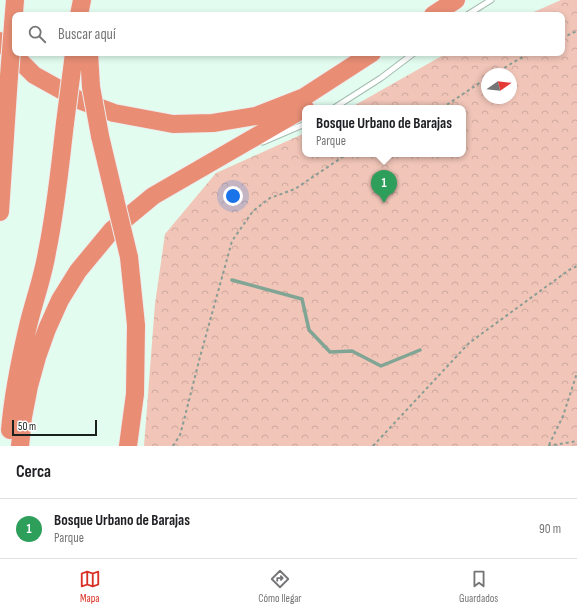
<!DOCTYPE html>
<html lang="es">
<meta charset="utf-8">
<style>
body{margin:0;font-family:"Sofia Sans Condensed",sans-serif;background:#f2f2f2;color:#202124}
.compass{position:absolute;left:481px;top:68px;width:36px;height:36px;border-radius:50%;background:#fff;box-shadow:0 2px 6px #0003;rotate:76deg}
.scale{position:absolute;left:12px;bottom:10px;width:85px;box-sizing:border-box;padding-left:4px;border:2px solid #18211d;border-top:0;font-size:11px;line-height:14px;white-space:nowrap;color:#18211d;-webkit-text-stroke:3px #fff;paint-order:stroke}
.you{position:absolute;left:233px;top:196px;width:14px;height:14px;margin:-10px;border:3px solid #fff;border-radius:50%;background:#1a73e8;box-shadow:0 0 0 6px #1a73e833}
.badge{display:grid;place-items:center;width:26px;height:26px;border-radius:50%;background:#d93025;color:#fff;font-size:13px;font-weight:700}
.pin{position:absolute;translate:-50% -33px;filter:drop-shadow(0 1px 2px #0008)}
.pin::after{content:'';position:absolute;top:21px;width:14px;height:12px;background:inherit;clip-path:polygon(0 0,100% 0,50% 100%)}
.popup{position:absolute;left:302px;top:105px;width:164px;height:52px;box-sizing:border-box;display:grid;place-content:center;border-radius:8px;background:#fff;filter:drop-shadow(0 1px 3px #0005);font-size:13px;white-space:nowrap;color:#757577}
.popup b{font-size:15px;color:#202124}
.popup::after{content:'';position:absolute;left:50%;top:100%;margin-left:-8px;border:8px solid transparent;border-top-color:#fff}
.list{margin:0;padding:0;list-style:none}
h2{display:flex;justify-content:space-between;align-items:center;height:52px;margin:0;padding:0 16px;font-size:17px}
h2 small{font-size:13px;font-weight:400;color:#757577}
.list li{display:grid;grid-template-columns:26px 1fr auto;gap:12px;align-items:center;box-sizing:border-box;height:60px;padding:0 16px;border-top:1px solid #e0e0e0}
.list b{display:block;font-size:15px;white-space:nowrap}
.list p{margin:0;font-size:13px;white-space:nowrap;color:#757577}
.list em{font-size:13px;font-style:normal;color:#757577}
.icon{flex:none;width:22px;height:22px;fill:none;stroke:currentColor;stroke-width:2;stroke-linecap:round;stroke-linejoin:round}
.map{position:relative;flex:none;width:577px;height:446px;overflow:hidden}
.search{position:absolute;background:#fff;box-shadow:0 2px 6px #0003;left:12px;right:12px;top:12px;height:44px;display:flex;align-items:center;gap:10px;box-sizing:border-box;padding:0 14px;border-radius:8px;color:#757577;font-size:15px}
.sheet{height:112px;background:#fff}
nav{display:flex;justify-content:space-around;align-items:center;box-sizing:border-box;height:56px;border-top:1px solid #e0e0e0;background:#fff;font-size:11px;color:#757577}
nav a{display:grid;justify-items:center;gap:2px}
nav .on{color:#d93025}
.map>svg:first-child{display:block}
.park{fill:url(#park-crowns);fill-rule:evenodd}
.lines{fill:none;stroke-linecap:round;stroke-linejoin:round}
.stream{stroke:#81a595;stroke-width:3.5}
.lane-casing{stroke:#a4bdb2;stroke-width:7}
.highway-casing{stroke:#ededed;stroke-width:20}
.path{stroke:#8a9d94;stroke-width:2;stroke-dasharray:3 3;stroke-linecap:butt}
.lane{stroke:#fff;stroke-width:5}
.highway{stroke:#e98e75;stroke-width:18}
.highway-bridge-casing{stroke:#ededed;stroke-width:20;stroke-linecap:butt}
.highway-bridge{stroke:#e98e75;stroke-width:18}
</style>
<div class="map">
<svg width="577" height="446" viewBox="0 0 577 446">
<defs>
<pattern id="park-crowns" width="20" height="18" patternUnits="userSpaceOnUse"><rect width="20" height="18" fill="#f1c5b8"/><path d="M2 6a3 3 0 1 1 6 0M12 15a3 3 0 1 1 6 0" fill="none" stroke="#cea99e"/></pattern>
</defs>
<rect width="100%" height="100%" fill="#e2fdf0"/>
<!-- park -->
<path class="park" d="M 561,0 L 577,0 L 577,446 L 144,446 L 155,304 L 165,234 L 216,173 L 305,133 L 305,154 L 463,154 L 463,108 L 350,108 L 447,53 L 562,53 L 562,15 L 527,15 ZM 487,74 L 511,74 L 511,98 L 487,98 Z"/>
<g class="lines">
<!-- stream -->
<path class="stream" d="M 232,280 L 302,299 L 309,330 L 330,352 L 352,351 L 381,366 L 420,350"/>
<defs>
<path id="lane" d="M 467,15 L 491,0
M 334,108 L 381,78 L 414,53
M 263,142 L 305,124"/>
<path id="highway" d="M 79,15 L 82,0
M 433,15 L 456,0
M 13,25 L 15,0
M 0,41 L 34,75 L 79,100 L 114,113 L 173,124 L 213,123 L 256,116 L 304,97 L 372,53
M 89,53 L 91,87
M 71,77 L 74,53
M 100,136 L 115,199
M 0,212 L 9,76
M 10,430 C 13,395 20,360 28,326 C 34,301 43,277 47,252 C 56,209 60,166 65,123
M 20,446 L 23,417 L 29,386 L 37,357 L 47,329 L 60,300 L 78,271 L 112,230 L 153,196 L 305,108
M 128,446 L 135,394 L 136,325 L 129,257"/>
</defs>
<!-- lane casing -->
<use href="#lane" class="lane-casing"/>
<!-- highway casing -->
<use href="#highway" class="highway-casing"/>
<!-- path -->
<path class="path" d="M 562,38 L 577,31
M 494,74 L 529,53
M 442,108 L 487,78
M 549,445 L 563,416 L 577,373
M 173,446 L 180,435 L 183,424 L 200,357 L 232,241 L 253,211 L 270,198 L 295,189 L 347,154
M 373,446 L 469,343 L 569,270 L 577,266
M 548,446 L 577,441"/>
<!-- lane -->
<use href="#lane" class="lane"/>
<!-- highway -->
<use href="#highway" class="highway"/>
<defs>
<path id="highway-bridge" d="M 9,76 L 13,25
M 91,87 L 100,136
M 65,123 L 71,77
M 115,199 L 129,257"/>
</defs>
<!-- highway-bridge casing -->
<use href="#highway-bridge" class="highway-bridge-casing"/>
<!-- highway-bridge -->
<use href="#highway-bridge" class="highway-bridge"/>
</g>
</svg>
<svg class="compass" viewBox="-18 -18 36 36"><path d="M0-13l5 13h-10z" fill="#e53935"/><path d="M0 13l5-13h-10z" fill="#757577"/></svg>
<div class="scale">50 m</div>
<div class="you"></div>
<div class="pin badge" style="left:384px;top:203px;background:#2e9e5b">1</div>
<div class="popup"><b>Bosque Urbano de Barajas</b>Parque</div>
<div class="search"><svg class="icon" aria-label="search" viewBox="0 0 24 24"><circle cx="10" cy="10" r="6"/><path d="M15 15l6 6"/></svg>Buscar aquí</div>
</div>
<section class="sheet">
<h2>Cerca<small></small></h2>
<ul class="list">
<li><span class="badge" style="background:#2e9e5b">1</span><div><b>Bosque Urbano de Barajas</b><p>Parque</p></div><em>90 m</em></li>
</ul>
</section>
<nav>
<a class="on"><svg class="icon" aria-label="map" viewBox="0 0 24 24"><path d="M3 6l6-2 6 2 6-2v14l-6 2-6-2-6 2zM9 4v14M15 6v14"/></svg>Mapa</a>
<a><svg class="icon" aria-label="directions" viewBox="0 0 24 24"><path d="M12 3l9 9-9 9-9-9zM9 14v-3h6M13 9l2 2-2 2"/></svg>Cómo llegar</a>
<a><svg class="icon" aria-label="saved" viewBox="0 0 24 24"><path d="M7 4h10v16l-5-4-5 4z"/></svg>Guardados</a>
</nav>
